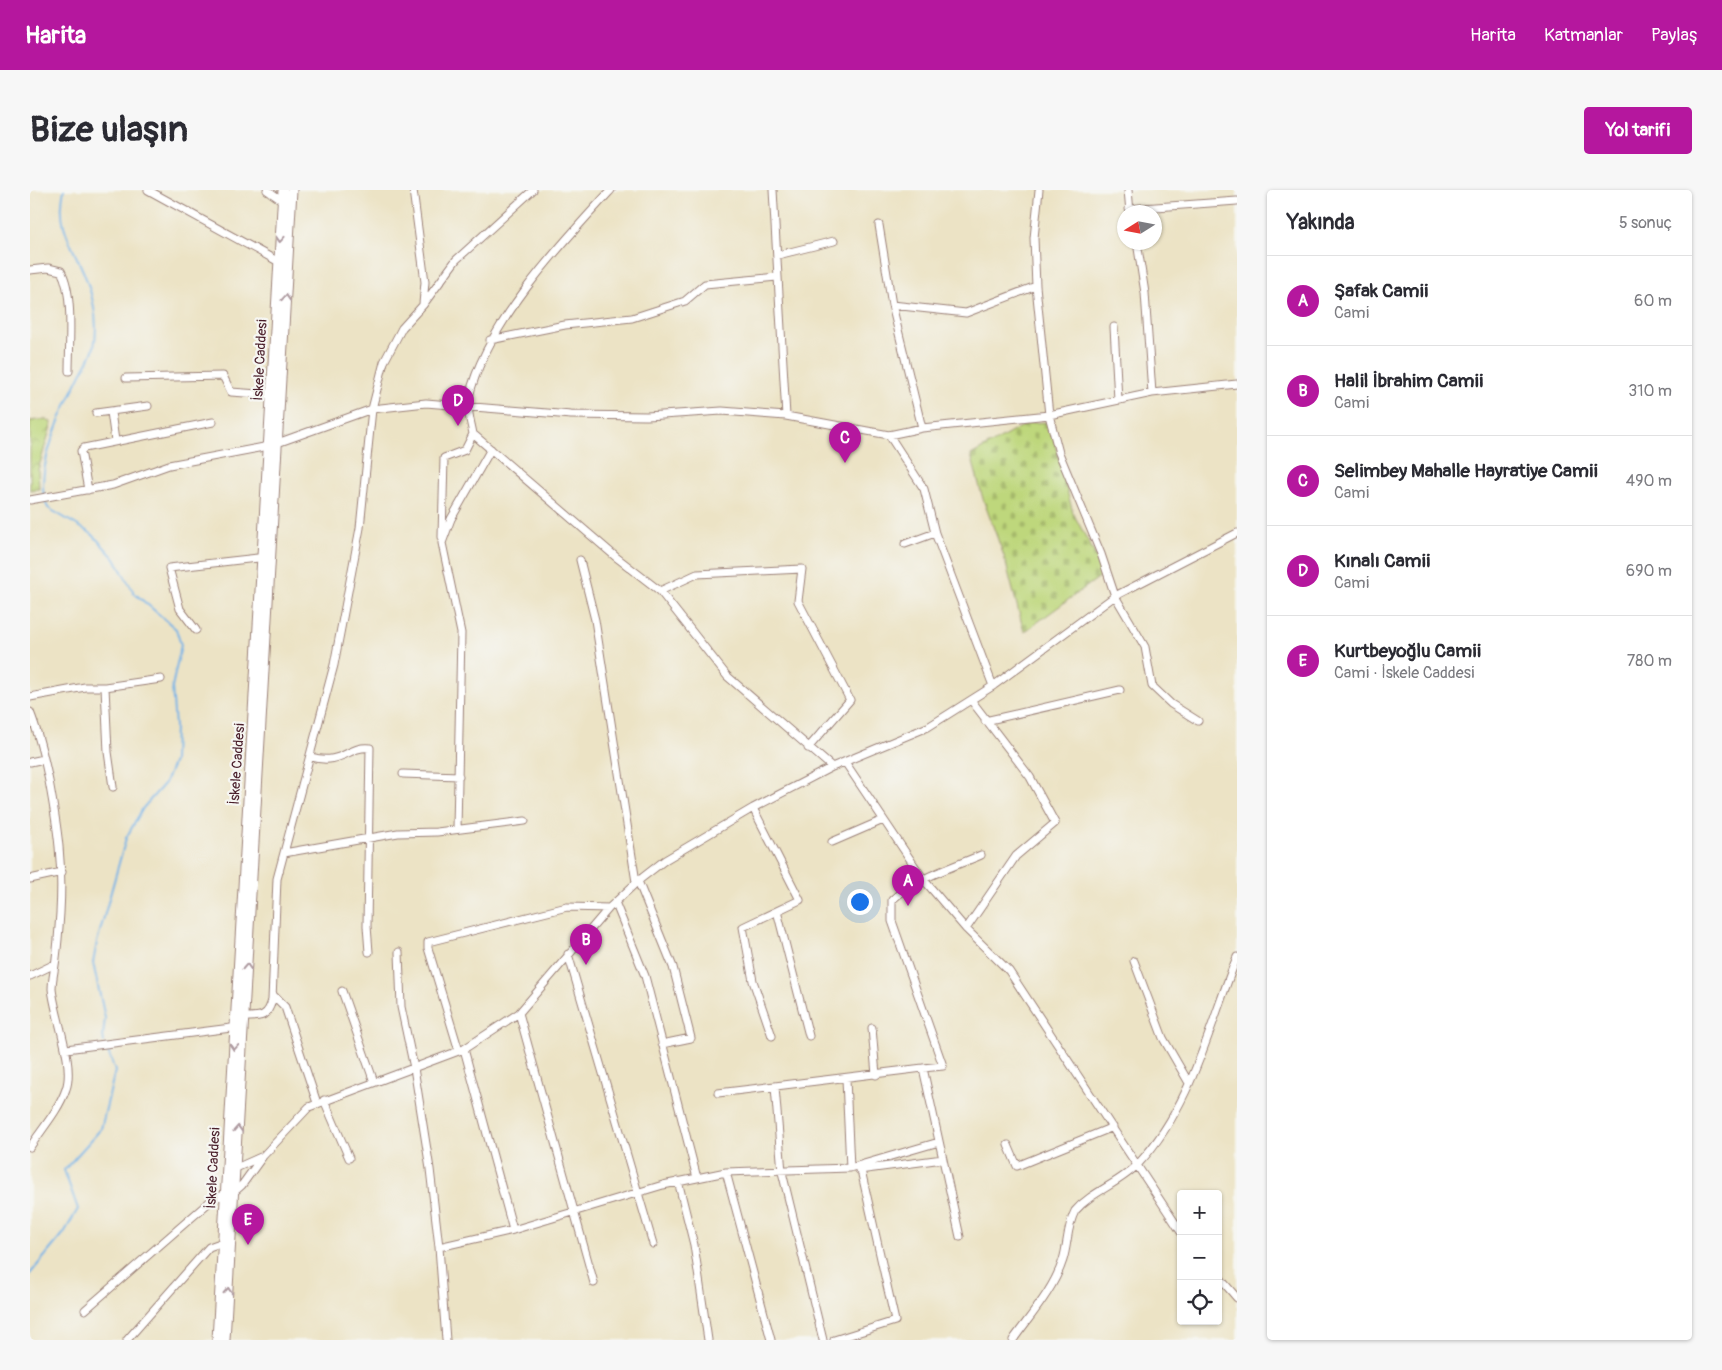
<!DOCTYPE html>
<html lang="tr">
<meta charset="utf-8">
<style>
body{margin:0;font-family:Pangolin,sans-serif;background:#f7f7f7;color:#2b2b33}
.controls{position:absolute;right:15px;bottom:15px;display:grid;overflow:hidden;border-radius:5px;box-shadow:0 1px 4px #0004}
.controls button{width:45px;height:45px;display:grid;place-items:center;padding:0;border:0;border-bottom:1px solid #e1e1e2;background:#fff;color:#2b2b33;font:25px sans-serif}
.compass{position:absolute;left:1087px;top:15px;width:45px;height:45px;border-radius:50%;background:#fff;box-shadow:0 1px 4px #0004;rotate:259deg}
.you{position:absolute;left:829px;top:711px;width:18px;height:18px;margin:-12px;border:4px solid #fff;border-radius:50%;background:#1a73e8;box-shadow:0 0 0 8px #1a73e833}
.badge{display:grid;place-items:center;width:32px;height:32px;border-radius:50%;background:#b5179e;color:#fff;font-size:16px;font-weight:700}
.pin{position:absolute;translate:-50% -41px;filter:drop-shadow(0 1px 2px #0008)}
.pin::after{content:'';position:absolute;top:26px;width:18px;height:15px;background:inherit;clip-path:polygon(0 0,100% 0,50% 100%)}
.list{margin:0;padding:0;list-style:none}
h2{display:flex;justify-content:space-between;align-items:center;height:65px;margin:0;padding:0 20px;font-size:21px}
h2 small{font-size:16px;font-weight:400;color:#7c7c81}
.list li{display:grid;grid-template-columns:32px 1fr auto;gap:15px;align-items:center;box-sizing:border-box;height:90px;padding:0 20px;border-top:1px solid #e1e1e2}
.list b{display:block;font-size:19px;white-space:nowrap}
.list p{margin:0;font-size:16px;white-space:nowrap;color:#7c7c81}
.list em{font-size:16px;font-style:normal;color:#7c7c81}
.icon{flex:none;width:28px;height:28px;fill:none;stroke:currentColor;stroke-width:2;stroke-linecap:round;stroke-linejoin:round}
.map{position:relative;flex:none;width:1207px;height:1150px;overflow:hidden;border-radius:5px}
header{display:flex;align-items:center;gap:30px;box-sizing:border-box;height:70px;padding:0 25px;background:#b5179e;color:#fff}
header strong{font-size:24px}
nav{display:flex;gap:28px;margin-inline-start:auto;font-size:18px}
.intro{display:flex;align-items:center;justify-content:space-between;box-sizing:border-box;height:120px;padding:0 30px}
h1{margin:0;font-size:35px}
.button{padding:12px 22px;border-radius:5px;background:#b5179e;color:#fff;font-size:18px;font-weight:700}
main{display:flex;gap:30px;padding:0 30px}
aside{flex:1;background:#fff;border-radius:5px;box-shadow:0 1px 4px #0004}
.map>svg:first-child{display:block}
.cemetery{fill:url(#cemetery-stones);stroke:#847b54}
.park{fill:url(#park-crowns);stroke:#847b54}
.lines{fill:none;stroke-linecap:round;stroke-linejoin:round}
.stream{stroke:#74b3e7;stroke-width:2}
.minor-casing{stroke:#9b8178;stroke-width:9}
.major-casing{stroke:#9b8178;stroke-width:11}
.minor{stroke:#fff;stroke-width:7}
.major{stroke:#fff;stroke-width:9}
.oneway{stroke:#ae9aa0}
.labels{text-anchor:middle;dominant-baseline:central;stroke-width:4.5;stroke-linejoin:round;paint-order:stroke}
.street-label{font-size:14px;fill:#4a1f2b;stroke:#f6f6f2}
</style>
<header>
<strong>Harita</strong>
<nav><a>Harita</a><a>Katmanlar</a><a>Paylaş</a></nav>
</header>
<div class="intro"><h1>Bize ulaşın</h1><a class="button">Yol tarifi</a></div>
<main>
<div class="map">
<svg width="1207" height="1150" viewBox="0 0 1207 1150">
<defs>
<pattern id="cemetery-stones" width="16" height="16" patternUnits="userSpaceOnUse" patternTransform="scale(1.25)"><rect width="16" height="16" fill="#bed77c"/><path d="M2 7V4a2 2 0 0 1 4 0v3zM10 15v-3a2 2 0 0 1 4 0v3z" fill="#a5b86b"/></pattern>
<pattern id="park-crowns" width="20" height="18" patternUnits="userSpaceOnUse" patternTransform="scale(1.25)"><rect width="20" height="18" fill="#bed77c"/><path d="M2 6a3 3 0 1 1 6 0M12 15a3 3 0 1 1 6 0" fill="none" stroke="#a5b86b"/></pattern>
</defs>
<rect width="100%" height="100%" fill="#f6f6f2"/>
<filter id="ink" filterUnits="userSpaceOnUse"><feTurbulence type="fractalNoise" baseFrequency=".02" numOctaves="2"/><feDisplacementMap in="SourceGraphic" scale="10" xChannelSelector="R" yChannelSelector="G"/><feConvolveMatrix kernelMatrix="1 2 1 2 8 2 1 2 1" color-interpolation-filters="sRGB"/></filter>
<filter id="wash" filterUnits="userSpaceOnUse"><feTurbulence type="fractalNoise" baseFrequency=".0096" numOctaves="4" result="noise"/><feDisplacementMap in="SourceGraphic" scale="20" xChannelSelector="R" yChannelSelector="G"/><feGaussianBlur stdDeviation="1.12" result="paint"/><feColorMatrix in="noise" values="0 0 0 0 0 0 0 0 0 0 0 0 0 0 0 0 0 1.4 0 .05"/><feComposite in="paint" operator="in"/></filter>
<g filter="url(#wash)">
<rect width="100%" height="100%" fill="#ece3c5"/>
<!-- cemetery -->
<path class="cemetery" d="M 1019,232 L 1043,323 L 1075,383 L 994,442 L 974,366 L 953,309 L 941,265 L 998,233 Z"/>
<!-- park -->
<path class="park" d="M 16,229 L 21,232 L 21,236 L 8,280 L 9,299 L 0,300 L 0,231 Z"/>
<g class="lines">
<!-- stream -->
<path class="stream" d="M 34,0 C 27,29 37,47 49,72 C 61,97 70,129 64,157 C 62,166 55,176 51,184 C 35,216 0,285 18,318 L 62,344 L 85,369 L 104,403 L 146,439 L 151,455 L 142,497 L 145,536 L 144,571 L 135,593 L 113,618 L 96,648 L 67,752 L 63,773 L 75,828 L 73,846 L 74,852
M 0,1084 L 34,1043 L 48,1019 L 34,980 L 71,939 L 85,881 L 76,856"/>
</g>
</g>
<g filter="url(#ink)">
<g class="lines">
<defs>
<path id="minor" d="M 118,0 L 249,72
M 237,0 L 253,11
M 383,0 L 395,92 L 393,114
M 581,0 C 531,54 456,134 439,207 C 436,219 441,232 443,244 L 586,367 L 630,401 L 697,486 L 802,577
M 743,0 L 756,226
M 1009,0 L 1004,48 L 1006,96 L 1019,225 L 1029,263 L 1071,364 L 1085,406 L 1115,457 L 1122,496 L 1141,514 L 1168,531
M 1098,0 L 1100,22
M 1099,19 L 1207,11
M 849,35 L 862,115 L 892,238
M 1107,52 L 1115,103 L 1122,203
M 748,65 L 804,51
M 0,80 L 18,78 L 31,81 C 44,104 39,154 39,181
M 862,115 L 936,123 L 1006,96
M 1084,137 L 1088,210
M 460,150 L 535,135 L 602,128 L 655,111 L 675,94 L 747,87
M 96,188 L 193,186 L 201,202 L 242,205
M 81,222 L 85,251
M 66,223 L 118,216
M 859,245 L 894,299 L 905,343 L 963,496
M 58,300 L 51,261 L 54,258 L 183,232
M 0,310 L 83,295 L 139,275 L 239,256 L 342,219 L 396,213 L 541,225 L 617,226 L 692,221 L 756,226 L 859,245 L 892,238 L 1019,225 L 1122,203 L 1207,194
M 412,347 L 414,268 L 435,260 L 443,244
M 875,354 L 905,343
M 550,370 L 565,430 L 606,692
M 630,401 L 667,384 L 772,379 L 768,411 L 820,510 L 778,558
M 166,440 L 150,419 L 139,378 L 237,367
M 75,497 L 131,489
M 0,507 L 55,497 L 75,497 L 78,562 L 83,597
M 0,522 C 9,544 14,567 19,591 C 28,640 33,673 30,723 C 29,738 28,753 26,768 C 25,778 22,789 22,799 C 25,827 45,875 36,899 C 29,920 12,939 0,957
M 955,531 L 1090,500
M 281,567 C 312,576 319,555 340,558 L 337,736 L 339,762
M 0,572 L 14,569
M 815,572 L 894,690 L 936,739 L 979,781 L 1151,1042
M 373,584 L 429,586
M 723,618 L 770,710 L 713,737 L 723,791 L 742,846
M 427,639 L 431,443 L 412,353 L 421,329 L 461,259
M 802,652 L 853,630
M 254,663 L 368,643 L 407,642 L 495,631
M 0,689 L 32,682
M 608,691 L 643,777 L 661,848 L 632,854
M 747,721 L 779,846
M 936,739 L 986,666 L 1025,633 L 1000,587 L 941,510
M 369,762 L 371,817 L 384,878 L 400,979 L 409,1057 L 416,1150
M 538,764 L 623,1054
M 1104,771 L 1133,848 L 1159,893
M 0,786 L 25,774
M 312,801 L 344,892
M 243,805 L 255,817 L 287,913
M 489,823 L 564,1093
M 215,827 C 231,827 238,827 242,810 L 247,689 L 304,475 L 330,338 L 342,219 L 354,172 L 372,138 L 393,115 L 426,70 L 503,0
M 842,838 L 846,885
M 36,859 L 209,837
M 434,859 L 483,1040
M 429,861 L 398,758 L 398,752 L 537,717 L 579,718
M 816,889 L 820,978
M 745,897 L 752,982 L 793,1150
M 688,903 L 893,878
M 294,910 L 319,968
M 978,955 L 987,976 L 1083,937
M 206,978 L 233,966
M 829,980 L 913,969
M 696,982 L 741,1150
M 667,988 L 696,982 L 820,978 L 909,952
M 648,991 L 664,1055 L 678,1150
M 204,1002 L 212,995 L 233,966 L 279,917 L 434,859 L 489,823 L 579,718 L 608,691 L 635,670 L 723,618 L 802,577 L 898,537 L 963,496 L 1085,406 L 1207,343
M 930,1047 L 893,878 L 913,876 L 862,731 L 862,710 C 886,688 921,678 951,665
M 409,1057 L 483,1040 L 633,995 L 667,988 L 615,786 L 585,712
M 1188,1086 L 1207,1108
M 55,1120 L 184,1008 L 195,1005
M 97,1150 L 179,1057 L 193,1052
M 804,1150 L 865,1131 L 831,980
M 983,1150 C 1000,1126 1024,1099 1033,1070 C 1038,1054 1037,1036 1045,1021 C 1062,1001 1091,993 1109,973 C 1162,916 1179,836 1207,767"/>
<path id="major" d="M 187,1150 L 253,0
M 195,1150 L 262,0"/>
</defs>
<!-- minor casing -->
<use href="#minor" class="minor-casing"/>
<!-- major casing -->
<use href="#major" class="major-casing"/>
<!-- minor -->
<use href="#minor" class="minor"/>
<!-- major -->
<use href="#major" class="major"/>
</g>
<!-- one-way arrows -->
<defs><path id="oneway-chevron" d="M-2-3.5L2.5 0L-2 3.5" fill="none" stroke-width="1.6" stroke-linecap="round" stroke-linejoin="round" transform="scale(1.25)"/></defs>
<g class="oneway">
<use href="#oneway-chevron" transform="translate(250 49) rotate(94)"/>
<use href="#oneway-chevron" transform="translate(256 108) rotate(-86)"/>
<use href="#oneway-chevron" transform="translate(217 777) rotate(-87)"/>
<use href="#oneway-chevron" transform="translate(204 857) rotate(94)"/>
<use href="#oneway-chevron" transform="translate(208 939) rotate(-87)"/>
<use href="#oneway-chevron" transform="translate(198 1101) rotate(-87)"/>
</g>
</g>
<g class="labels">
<!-- street labels -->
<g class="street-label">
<text transform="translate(230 170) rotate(-87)">İskele Caddesi</text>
<text transform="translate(207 574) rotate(-86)">İskele Caddesi</text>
<text transform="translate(183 978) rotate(-87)">İskele Caddesi</text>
</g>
</g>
</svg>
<div class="controls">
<button>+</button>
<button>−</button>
<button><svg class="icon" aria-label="locate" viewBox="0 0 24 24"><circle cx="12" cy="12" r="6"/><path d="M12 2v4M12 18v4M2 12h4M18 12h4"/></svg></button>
</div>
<svg class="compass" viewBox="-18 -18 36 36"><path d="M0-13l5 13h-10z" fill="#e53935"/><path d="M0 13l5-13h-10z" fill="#7c7c81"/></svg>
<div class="you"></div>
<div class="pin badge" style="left:878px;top:716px">A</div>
<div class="pin badge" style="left:556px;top:775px">B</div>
<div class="pin badge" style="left:815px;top:273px">C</div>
<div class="pin badge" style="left:428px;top:236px">D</div>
<div class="pin badge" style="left:218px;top:1055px">E</div>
</div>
<aside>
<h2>Yakında<small>5 sonuç</small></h2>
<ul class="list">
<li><span class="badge">A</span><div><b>Şafak Camii</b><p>Cami</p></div><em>60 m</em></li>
<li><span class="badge">B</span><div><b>Halil İbrahim Camii</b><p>Cami</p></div><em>310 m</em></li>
<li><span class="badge">C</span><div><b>Selimbey Mahalle Hayratiye Camii</b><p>Cami</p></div><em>490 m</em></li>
<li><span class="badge">D</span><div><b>Kınalı Camii</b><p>Cami</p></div><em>690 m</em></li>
<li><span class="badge">E</span><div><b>Kurtbeyoğlu Camii</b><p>Cami · İskele Caddesi</p></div><em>780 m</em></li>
</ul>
</aside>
</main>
